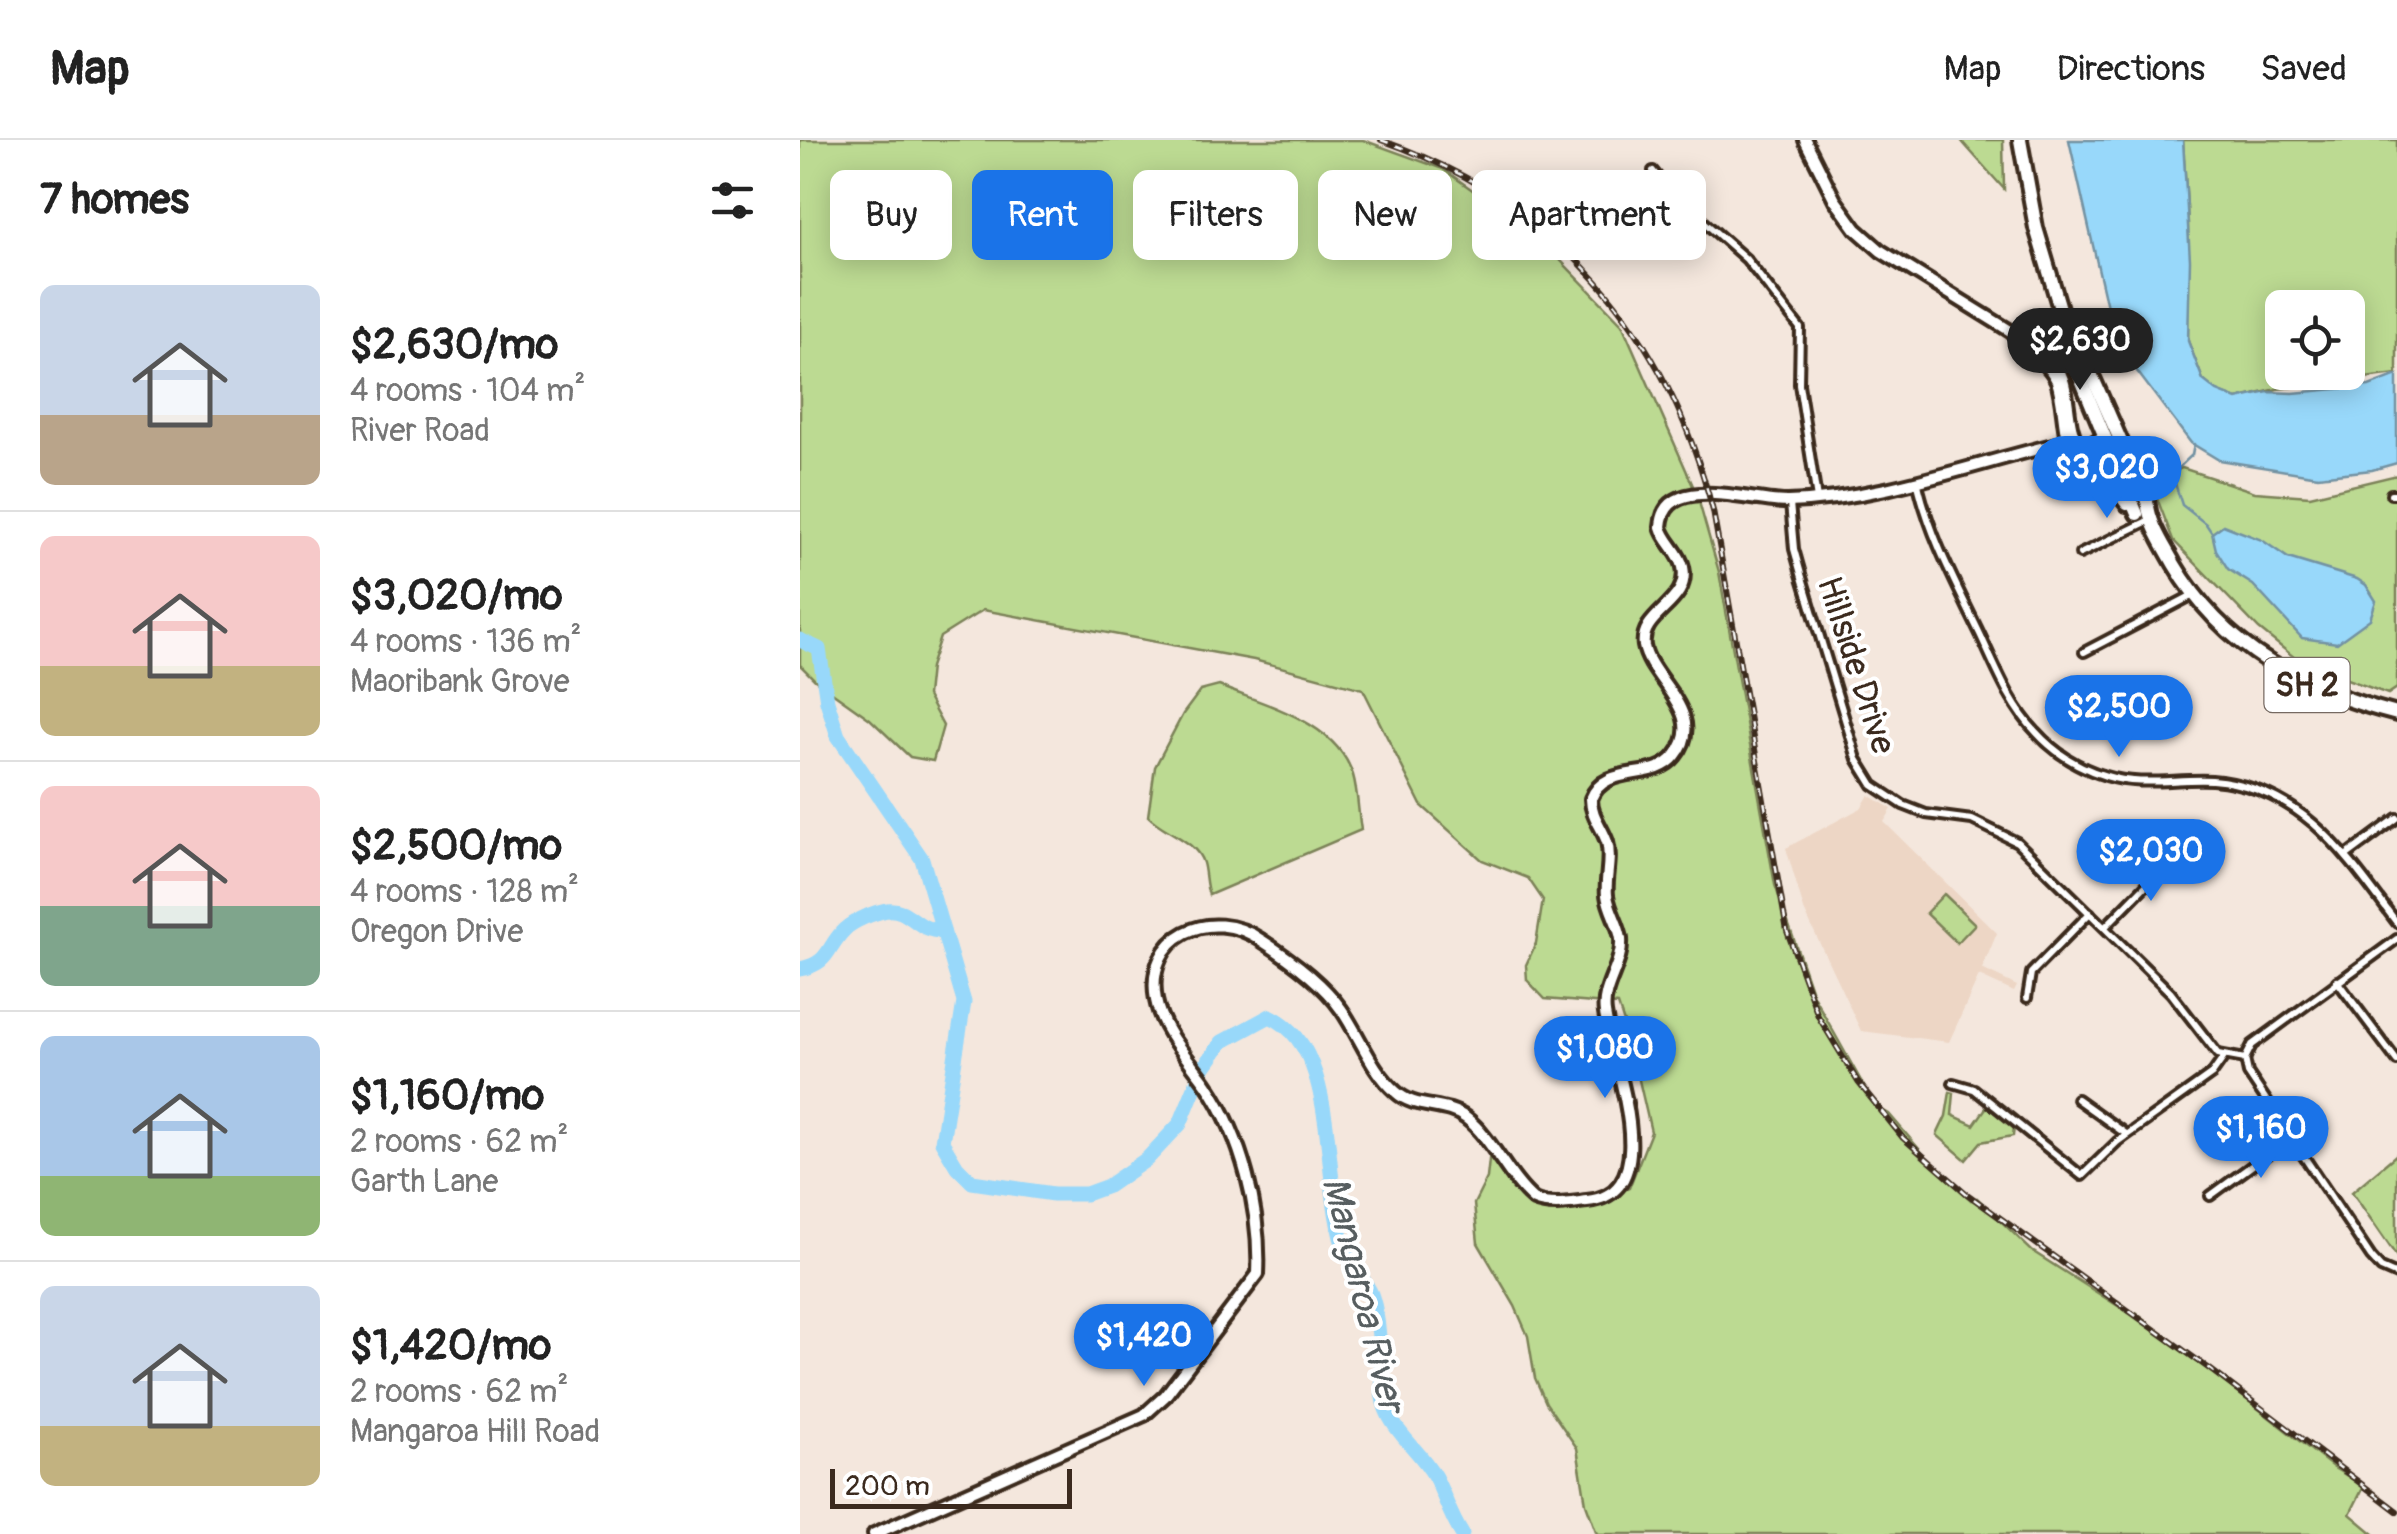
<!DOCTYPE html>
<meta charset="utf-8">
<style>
:root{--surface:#fff;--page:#f2f2f2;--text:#222;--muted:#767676;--line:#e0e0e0;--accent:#1a73e8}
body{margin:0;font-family:Pangolin,sans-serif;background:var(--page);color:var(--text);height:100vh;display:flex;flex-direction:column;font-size:38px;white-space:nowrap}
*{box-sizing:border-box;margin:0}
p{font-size:32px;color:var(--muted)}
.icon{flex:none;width:55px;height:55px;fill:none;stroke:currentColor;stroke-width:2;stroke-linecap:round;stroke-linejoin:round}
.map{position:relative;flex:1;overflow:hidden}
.sheet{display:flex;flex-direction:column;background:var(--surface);width:800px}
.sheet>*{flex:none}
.hud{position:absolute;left:30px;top:30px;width:950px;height:90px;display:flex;gap:20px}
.buttons{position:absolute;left:1465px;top:150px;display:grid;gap:20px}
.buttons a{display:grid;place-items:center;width:100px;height:100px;border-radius:15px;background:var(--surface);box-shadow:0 5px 25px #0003;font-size:50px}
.scale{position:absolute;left:30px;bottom:25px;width:242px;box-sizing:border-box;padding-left:10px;border:5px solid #3b2a1e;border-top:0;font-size:28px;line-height:35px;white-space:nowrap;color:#3b2a1e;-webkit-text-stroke:8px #fff;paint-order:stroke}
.price{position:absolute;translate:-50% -85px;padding:0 22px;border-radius:35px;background:var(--accent);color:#fff;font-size:32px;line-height:65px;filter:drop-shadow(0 2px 5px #0008)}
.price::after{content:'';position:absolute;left:50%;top:60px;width:30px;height:22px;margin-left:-15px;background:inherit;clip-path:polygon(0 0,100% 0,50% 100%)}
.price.selected{background:#222;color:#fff}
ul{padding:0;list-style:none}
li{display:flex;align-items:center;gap:30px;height:250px;padding:0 40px}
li+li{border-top:2px solid var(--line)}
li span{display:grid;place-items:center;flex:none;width:280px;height:200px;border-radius:15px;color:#555}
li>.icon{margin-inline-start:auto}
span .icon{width:120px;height:120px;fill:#fffc;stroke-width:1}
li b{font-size:42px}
h2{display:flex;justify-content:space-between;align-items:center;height:120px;padding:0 40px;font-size:42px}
.tag{padding:0 35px;border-radius:15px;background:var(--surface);box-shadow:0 5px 25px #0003;font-size:35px;line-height:90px}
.tag.selected{background:var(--accent);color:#fff}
header{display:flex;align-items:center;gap:60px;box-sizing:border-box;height:140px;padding:0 50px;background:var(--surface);border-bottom:2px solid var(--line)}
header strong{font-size:48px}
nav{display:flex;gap:55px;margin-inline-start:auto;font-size:35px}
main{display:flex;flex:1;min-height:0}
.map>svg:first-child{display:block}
</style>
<header>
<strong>Map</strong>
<nav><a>Map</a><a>Directions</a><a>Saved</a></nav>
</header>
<main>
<section class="sheet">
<h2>7 homes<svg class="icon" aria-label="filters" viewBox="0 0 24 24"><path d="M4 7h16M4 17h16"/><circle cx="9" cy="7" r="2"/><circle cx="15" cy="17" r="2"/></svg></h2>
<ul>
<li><span style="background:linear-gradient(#c9d6e8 65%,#b9a48a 0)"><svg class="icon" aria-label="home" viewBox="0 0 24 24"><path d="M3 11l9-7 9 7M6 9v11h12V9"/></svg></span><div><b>$2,630/mo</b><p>4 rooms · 104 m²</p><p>River Road</p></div></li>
<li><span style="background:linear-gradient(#f6c9c9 65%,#c2b280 0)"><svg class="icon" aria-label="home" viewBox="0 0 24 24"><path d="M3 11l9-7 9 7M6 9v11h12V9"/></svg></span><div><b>$3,020/mo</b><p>4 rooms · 136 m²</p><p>Maoribank Grove</p></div></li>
<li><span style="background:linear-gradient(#f6c9c9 60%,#7fa58c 0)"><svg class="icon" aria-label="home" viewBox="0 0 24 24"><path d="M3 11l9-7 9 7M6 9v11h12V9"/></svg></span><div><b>$2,500/mo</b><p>4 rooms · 128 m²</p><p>Oregon Drive</p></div></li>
<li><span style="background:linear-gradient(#a9c7e8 70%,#8fb573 0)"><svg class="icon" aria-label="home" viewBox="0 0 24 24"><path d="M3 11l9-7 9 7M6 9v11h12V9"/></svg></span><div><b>$1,160/mo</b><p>2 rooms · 62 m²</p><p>Garth Lane</p></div></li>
<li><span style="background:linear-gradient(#c9d6e8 70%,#c2b280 0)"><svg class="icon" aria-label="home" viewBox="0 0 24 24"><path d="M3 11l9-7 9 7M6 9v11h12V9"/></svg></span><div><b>$1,420/mo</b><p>2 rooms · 62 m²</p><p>Mangaroa Hill Road</p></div></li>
</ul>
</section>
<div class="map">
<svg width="1597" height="1394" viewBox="0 0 1597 1394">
<rect width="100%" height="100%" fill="#f4e7dd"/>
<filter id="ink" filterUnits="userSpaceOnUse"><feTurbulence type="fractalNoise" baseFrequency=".01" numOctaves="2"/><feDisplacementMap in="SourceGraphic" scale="20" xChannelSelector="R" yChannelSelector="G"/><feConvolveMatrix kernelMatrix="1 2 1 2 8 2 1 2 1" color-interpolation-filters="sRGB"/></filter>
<g filter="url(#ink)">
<polygon fill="#edd6c5" points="1069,655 1092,669 1084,682 1197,793 1182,829 1217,846 1214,852 1179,836 1149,902 1061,891 1004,770 986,708 1061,668"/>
<g fill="#bcda92" stroke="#7c8258" stroke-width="2.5" fill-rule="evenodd">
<polygon points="0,0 563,0 643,29 736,95 822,184 897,355 919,432 975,745 1013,855 1075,966 1089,974 1126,1017 1171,1060 1177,1058 1232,1111 1329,1173 1336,1173 1534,1328 1564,1346 1550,1374 1574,1394 797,1394 786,1364 777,1308 746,1263 735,1238 728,1196 715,1166 678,1103 674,1064 687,1038 690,1011 736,1060 782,1067 829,1048 851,992 830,901 818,865 745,859 727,840 726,825 736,803 743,760 728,738 682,720 621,665 563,549 454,520 183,470 140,497 130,527 127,556 143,586 133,621 110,617 70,579 15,540 0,525"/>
<polygon points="1161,0 1203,0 1204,49 1164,4"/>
<path d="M1383 0H1597V234L1477 249 1437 259 1416 251 1403 240 1388 201V83ZM1482 168H1548V232H1482Z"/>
<polygon points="1382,328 1455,352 1510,356 1597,335 1597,548 1588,554 1500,522 1459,489 1373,400 1350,340"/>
<path d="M419 546C465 565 536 581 553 635 558 652 558 673 561 690L409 755C405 744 406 734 403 723 396 700 363 692 348 676L355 627 383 574 400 551Z"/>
<polygon points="1144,754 1175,784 1157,803 1126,773"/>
<polygon points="1150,952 1154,953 1152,975 1174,985 1188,965 1214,987 1213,996 1181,1002 1166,1020 1137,995 1146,976"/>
<polygon points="1597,1014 1597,1117 1552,1052"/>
</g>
<g fill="#98d8fa" stroke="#7392a2" stroke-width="2.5">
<polygon points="1269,0 1383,0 1390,120 1388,201 1403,240 1417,251 1437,259 1468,252 1493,253 1569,246 1597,235 1597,323 1572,330 1518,336 1419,320 1391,303 1315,202"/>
<polygon points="1423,385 1462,400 1488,418 1557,439 1566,445 1576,461 1570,479 1537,503 1502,498 1453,445 1428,429 1416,410 1412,393"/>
</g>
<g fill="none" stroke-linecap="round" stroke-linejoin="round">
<polyline stroke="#7392a2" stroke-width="2.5" points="1394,304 1392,315 1372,334 1382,365 1406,384 1412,393"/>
<g stroke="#98d8fa" stroke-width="15">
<path d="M0 500 19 509 27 561 38 596 122 719 164 862 142 1002 157 1027 172 1042 253 1054H286L308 1046 347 1019 380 984 402 930 422 902 470 876C544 910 519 1050 547 1115 553 1129 565 1140 571 1154 580 1179 579 1211 583 1237 576 1284 616 1302 635 1337 645 1356 650 1376 662 1394"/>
<path d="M0 829C31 823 26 807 45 789 53 781 75 772 87 770 110 767 116 792 143 791"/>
</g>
<defs>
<g id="street">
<polyline points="853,31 868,50 946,119 1000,188 999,244 1017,359"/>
<path d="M1117 340C1129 395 1156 444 1180 494 1196 528 1210 565 1236 592 1255 613 1279 628 1306 636 1341 647 1376 638 1412 640 1503 647 1548 718 1597 783"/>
<polyline points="1591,354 1597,354"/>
<polyline points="990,363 994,409 1001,434 1057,619 1073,645 1103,665 1126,674 1172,680 1217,702 1371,853 1418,914 1445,919"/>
<polyline points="1280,414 1350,380"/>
<polyline points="1284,512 1393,455"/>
<polyline points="1547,715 1597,678"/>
<polyline points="1305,787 1353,738 1393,734"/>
<polyline points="1537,841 1597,921"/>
<polyline points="1227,858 1231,833 1290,773"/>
<polyline points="1445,919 1448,933 1571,1117 1581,1128 1597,1135"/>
<polyline points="1445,919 1452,905 1597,799"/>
<polyline points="1153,943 1174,949 1282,1036 1317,1002 1412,934 1424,917"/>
<polyline points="1277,959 1326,994"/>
<polyline points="1410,1056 1491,997"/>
</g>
<g id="secondary">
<path d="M1005 0 1035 60 1056 89 1081 111 1246 213C1276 241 1261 276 1279 308L1296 316 1315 314"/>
<path d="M1228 204C1237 217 1251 226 1257 241 1270 278 1254 353 1325 326"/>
<path d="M74 1394 344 1275 365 1256 458 1134C461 1071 442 997 407 945 389 919 362 892 356 860 344 796 410 765 461 800 489 818 522 842 541 869 560 896 571 930 596 952 615 970 645 962 666 978 693 999 707 1037 734 1060 750 1067 770 1063 787 1061 868 1053 812 922 805 873 801 847 823 826 821 799 819 784 809 771 807 755 805 738 812 719 807 702 802 687 791 676 791 659 805 622 854 643 875 616 909 574 850 540 844 506 839 473 891 464 883 427 880 412 865 402 861 387 864 331 952 363 988 362 1085 359 1180 321 1274 300"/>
</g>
<g id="highway">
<polyline points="1220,0 1236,88 1264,182 1265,201 1337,374"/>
<path d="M1264 182 1274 195 1347 361C1350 385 1362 402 1374 424 1424 509 1503 550 1597 574"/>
<polyline points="1277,304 1289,306 1303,298"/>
<polyline points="1303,332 1327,364"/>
</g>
</defs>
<use href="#street" stroke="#3b2a1e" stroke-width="14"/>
<use href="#secondary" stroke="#3b2a1e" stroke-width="18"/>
<use href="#highway" stroke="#3b2a1e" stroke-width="20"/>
<use href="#street" stroke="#fff" stroke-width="6"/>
<use href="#secondary" stroke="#fff" stroke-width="10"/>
<use href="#highway" stroke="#fff" stroke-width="12"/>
<defs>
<path id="rail" d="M581 0C758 62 867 190 913 371L987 791 1018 876 1058 942 1103 998 1167 1054 1411 1230 1597 1371"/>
</defs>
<use href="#rail" stroke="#3b2a1e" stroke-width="6"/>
<use href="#rail" stroke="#fff" stroke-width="2.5" stroke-dasharray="8" stroke-linecap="butt"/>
</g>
</g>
<g text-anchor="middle" stroke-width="8" stroke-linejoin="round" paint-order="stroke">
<rect fill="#fff" stroke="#766a62" stroke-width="2.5" x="1464.5" y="518" width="85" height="54" rx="8"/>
<g font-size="32" font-weight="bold" fill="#3b2a1e">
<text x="1507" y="556">SH 2</text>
</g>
<g font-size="35" fill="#3b2a1e" stroke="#fff">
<text transform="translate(1057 525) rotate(72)" y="12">Hillside Drive</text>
</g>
<g font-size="38" font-style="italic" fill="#575e60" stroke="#fff">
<text transform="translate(564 1154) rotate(76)" y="13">Mangaroa River</text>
</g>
</g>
</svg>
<div class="buttons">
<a><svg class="icon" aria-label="locate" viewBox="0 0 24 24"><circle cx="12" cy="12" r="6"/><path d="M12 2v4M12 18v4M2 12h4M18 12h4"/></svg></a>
</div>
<div class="scale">200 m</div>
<b class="price selected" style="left:1280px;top:253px">$2,630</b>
<b class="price" style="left:1307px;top:381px">$3,020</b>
<b class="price" style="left:1319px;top:620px">$2,500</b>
<b class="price" style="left:1351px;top:764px">$2,030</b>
<b class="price" style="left:805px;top:961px">$1,080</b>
<b class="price" style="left:1461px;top:1041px">$1,160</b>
<b class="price" style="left:344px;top:1249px">$1,420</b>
<div class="hud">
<a class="tag">Buy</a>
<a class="tag selected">Rent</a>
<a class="tag">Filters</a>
<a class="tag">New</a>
<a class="tag">Apartment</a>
</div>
</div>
</main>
